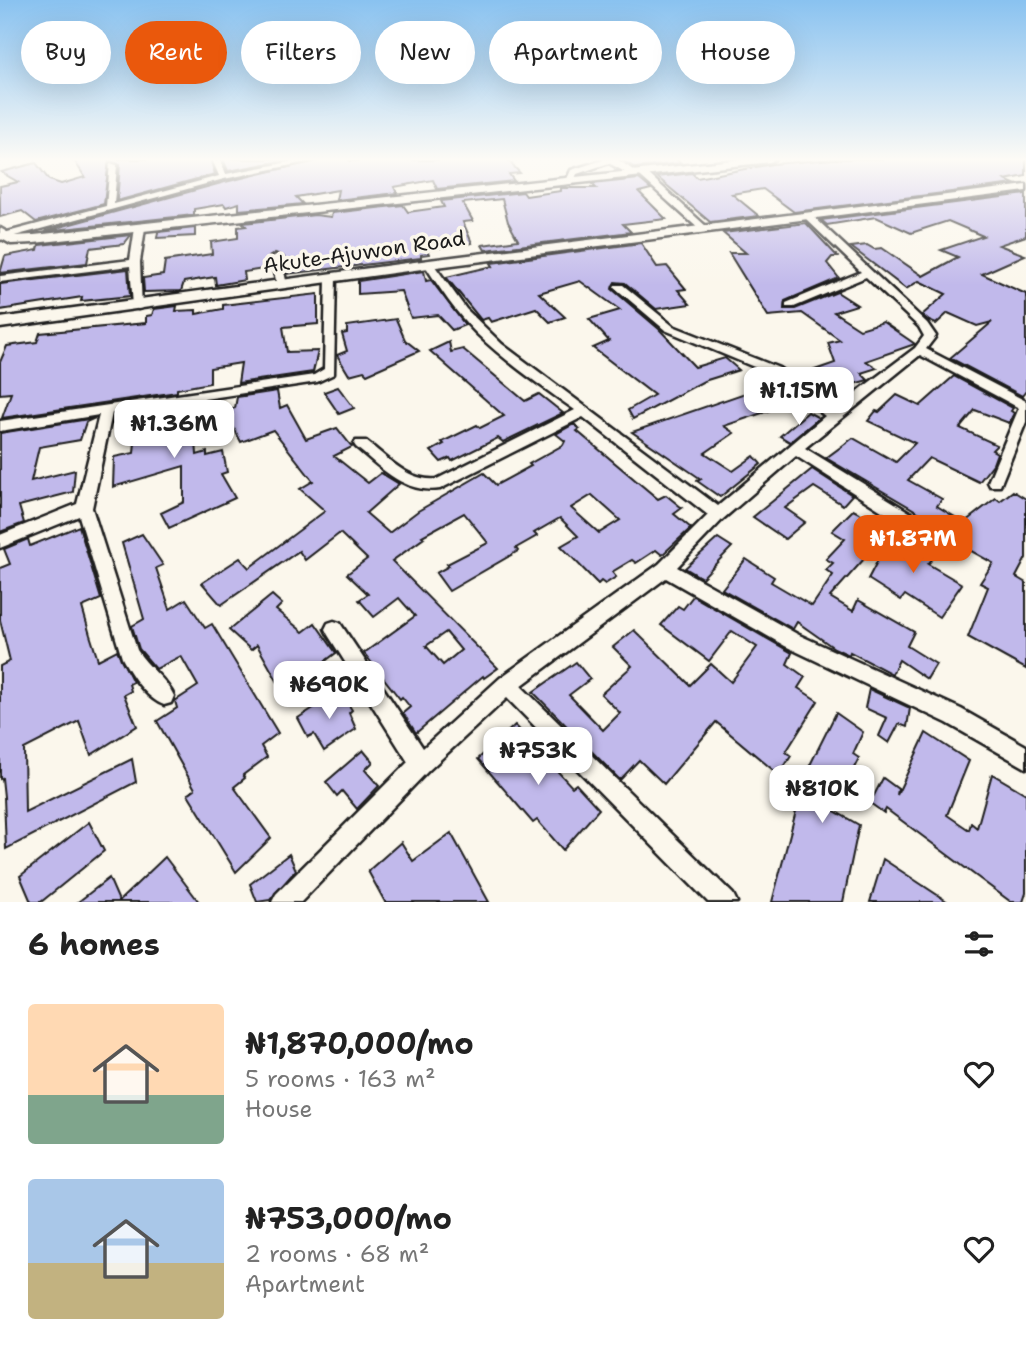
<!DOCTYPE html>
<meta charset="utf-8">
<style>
:root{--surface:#fff;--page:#f2f2f2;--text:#222;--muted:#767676;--accent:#ea580c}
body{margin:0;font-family:"Shantell Sans",sans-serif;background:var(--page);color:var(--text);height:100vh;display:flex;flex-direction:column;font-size:26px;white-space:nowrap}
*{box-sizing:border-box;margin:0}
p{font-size:23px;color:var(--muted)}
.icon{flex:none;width:38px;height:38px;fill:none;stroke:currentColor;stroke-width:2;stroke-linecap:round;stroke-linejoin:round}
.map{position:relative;height:902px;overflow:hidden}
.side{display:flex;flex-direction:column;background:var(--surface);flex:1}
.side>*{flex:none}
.guide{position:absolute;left:21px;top:21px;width:985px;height:63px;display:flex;gap:14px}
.price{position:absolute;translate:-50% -60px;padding:0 16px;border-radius:14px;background:#fff;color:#222;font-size:23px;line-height:46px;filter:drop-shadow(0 2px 4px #0008)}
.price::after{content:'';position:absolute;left:50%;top:42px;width:21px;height:16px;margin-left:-10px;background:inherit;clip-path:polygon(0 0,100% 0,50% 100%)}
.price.on{background:var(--accent);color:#fff}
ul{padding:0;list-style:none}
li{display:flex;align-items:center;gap:21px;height:175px;padding:0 28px}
li span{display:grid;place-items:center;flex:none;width:196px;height:140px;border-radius:7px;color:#555}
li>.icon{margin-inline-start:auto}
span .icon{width:84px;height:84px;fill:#fffc;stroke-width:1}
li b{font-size:30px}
h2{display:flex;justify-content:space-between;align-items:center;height:84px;padding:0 28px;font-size:30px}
.tag{padding:0 24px;border-radius:32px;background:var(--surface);box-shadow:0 7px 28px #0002;font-size:24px;line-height:63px}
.tag.on{background:var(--accent);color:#fff}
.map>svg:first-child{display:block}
</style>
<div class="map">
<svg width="1026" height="902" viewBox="0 0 1026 902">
<rect width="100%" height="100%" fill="#fbf7ec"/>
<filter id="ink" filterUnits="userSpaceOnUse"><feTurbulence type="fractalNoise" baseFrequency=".0143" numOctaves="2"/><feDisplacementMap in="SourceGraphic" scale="14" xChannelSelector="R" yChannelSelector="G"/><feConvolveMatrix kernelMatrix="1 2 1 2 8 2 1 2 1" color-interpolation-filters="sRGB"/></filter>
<g filter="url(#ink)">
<g fill="#c1b9eb" stroke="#1c1c1c" stroke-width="2" fill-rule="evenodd">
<polygon points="73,159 210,159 215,174 117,201 120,165 109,161 104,204 36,222 22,211 0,217 0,186 18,182 1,172 36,163 49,180 61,184 85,177"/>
<polygon points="223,159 292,159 228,171"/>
<polygon points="323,159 349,159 350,161 507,159 520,173 509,174 514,181 437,189 433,180 394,187 397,193 336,200 338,190 296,197 303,204 239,210 239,203 226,207 224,204 194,209 194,215 45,231 225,182"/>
<polygon points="621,159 676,159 681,163 635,168"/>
<polygon points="833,159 1026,159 1026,176 1005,180 1014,184 794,212 763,189 732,194 759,216 710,222 657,177 692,173 697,178 772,164"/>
<polygon points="639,179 651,189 639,192 666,219 623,224 631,232 485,250 482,245 518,240 508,222 502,199 463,203 473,221 463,222 472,243 427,250 429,254 421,255 421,258 287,274 284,257 275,253 269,257 270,268 244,272 245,280 216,285 215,277 184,282 181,291 144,292 143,278 163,275 165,261 212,254 211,242 238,238 238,227 246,226 243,223 315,215 331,217 332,213 403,205 408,212 444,207 441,201 523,192 526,196 561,191 561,188 596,188 592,184"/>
<polygon points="1026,194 1026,236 999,245 1025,255 982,274 1026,294 1026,391 1022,396 950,358 992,322 977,326 948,313 936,324 929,321 922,315 946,294 919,281 906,289 851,247 867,245 874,249 882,248 923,276 958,257 941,250 983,236 948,221 911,233 876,217 827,225 821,220"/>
<polygon points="806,223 838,257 832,257 827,263 839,278 785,301 784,309 795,309 837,292 857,305 834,312 860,329 883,322 915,344 866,361 877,368 861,373 868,380 843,387 852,392 831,403 823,398 836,387 817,393 805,384 821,379 812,371 835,363 828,343 840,340 802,313 768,316 729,253 746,253 723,233"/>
<polygon points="195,228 195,236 157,238 158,232"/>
<polygon points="131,235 124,244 90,248 87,263 0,273 5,256 38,250 39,245"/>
<polygon points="641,243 657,267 667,266 686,289 678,290 690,304 656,309 625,283 615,282 612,289 659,329 695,367 725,358 739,370 704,381 633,419 628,410 654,395 593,348 609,341 589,319 620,310 580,281 539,293 565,317 550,322 536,308 491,322 488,318 481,320 446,277 493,266 491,263"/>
<polygon points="128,269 130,296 81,301 82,297 0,310 0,284"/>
<polygon points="424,271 426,281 431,280 465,325 452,330 438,315 411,318 401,291 358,294 358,281"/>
<polygon points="318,294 318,324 283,327 287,352 318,351 313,372 238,383 241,363 210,368 210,383 177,389 177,392 2,418 11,393 0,394 0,362 7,346 37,342 40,333 146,323 146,316 152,315 154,309 177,306 176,311 196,310 196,314 223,309 223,305"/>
<polygon points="396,319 405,340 419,351 367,374 364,371 349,375 337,355 347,351 342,334 347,333 347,326"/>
<polygon points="449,342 451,352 463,349 525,401 539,394 563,413 503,442 498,438 452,461 450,458 441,462 431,451 444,444 442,442 477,425 480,428 504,416 430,351"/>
<polygon points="954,376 1013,408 1011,411 1014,413 1009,423 975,410 960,428 997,445 992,450 997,453 993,464 979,482 929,458 908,480 942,499 937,506 955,517 947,529 826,458 853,438 896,462 915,443 868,421 876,411 879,412 897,395 920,406"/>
<polygon points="777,382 800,400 724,426 734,433 705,453 733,471 754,456 761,464 720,497 697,481 701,479 632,432"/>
<polygon points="338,387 354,408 339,414 324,392"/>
<path d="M277 391 280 408 287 405 306 439 337 428 352 447 334 456 368 483 381 473 399 484 366 513 389 533 418 511 484 473 496 485 531 466 529 464 563 445 565 441 556 434 574 424 580 429 577 431 658 499 666 495 682 508 674 514 691 528 662 555 656 550 636 563 632 560 612 572 616 577 605 584 601 581 598 584 561 546 578 536 560 518 534 533 537 536 516 548 518 551 449 591 436 573 449 566 447 564 488 543 464 513 422 536 424 538 392 561 498 668 484 678 483 676 416 733 403 713 410 707 402 697 400 699 364 653 415 616 399 598 374 617 359 600 368 594 347 574 367 559 340 533 305 560 299 551 221 605 202 583 240 558 249 568 325 511 300 489 313 481 273 430 241 442 225 411 235 408 237 397ZM592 495 620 520 599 533 571 508ZM446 632 461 650 443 665 426 646Z"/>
<polygon points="180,405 182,416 202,409 207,422 195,426 197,455 207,452 207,456 223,452 227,472 221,474 235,498 169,528 161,513 184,502 184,466 113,487 114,457 134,453 137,420 112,424 114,415"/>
<polygon points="808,412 819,418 790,442 780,436"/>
<polygon points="95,418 86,422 80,440 39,447 31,481 75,470 73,492 19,506 24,523 0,532 0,433"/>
<polygon points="812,469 852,495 843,505 814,487 785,508 805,522 785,539 753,517"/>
<polygon points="1013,491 1026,499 1026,558 1016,577 1026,583 1026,669 968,637 988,587 980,583 993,563 953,541 957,535 953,532 966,521 996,498 1000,501"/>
<polygon points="853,510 891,529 830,597 853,611 858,600 914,632 907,646 936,664 927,679 899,660 892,674 850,652 849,655 834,648 797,622 793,629 722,589 746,559 774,577 771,582 812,606 833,575 826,570 833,563 826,559 845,539 832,531"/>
<polygon points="79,526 101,599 82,607 90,635 98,660 117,650 133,682 129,684 131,691 124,695 137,726 91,755 79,721 24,749 25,812 132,759 136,782 6,849 4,797 2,778 0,779 0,666 10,661 0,620 0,568 10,564 4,549 28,539 30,546"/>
<polygon points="893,531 935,556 928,564 962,584 939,617 905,595 901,600 868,579"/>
<polygon points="142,534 163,565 156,568 170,609 186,599 205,628 212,624 278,733 261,746 267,757 243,775 245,778 234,787 271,838 236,872 188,794 195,789 157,721 177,708 175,701 198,686 181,656 156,669 139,649 132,626 144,619 122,543"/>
<polygon points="718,538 732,547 702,578 685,568"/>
<polygon points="272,595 282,604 276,610 303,632 315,623 336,653 316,668 312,663 279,684 257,645 251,650 229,630"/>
<polygon points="693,596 792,653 787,664 805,677 798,688 818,701 786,752 791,756 779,775 716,722 664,784 639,760 620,780 533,692 576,662 590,679 569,695 603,730 620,713 601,694 632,666 613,647 634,630 690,685 711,664 731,682 757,647 732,631 709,661 661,625 678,606 683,609"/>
<polygon points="869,689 910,708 907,727 899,724 889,743 879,736 887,718 865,708"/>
<polygon points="340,691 352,710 349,713 356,729 324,751 314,734 308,737 298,718"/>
<polygon points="836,713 863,732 853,754 859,758 833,810 859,825 843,902 772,902 806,773"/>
<polygon points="515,725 572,787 576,784 599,809 563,850 537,820 533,823 478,759"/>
<polygon points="926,733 969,761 947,815 969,830 971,823 977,828 992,774 1026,794 1026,893 1023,902 1011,902 886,809 884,813 870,803 883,778 898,789 897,795"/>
<polygon points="363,750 373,762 365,770 379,786 357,809 342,791 337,796 326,782"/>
<polygon points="89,822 104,851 41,902 31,902 20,876"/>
<polygon points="451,833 489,902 385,902 368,871 401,842 413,861"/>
<polygon points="289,854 296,870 270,900 257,902 250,884"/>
<polygon points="165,857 199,902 78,902 109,878 119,901"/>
<polygon points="883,859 948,902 870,902"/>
</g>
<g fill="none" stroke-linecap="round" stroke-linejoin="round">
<defs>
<g id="street">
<polygon points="212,159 220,159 226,174 305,159 320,159 224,179 0,240 0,234 106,206 110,163 117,165 114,204 219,176"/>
<polygon points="606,159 617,159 639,174 632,176 609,163 577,174 573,183 566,181 571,170"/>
<polygon points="640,172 646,172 707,227 707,231 701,231 640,176"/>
<path d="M805 214H811L927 323 936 336 926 349 1026 401V422L1000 486H990L988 482 1019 408 920 355 805 448 947 535 949 540 947 545 941 546 935 545 796 456 723 519 677 567 797 634 961 709 1026 746V768L947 723 785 646 666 578 521 686 733 894 737 902H708L507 698 428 771 301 902H272L276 894 408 762 328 635 325 629 328 623 334 621 340 623 423 748 500 678 659 564 708 515 583 417 440 489C405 494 381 468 356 447L354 444 356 441H366C387 457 408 482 437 479L575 410C541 386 506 362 476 333 456 313 440 289 424 264L426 262H432L466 309 502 344 718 506 825 416 771 374 665 330 614 287 615 285H623L673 326 779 368 834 409 915 348 924 336 919 327 866 277 794 307H786V303L861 272 805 218Z"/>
<polygon points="140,225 145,228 140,262 142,308 138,309 133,306 130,266 0,282 0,276 130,260 135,228"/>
<polygon points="276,255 281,258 287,285 282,288 277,285 271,258"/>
<path d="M331 274 336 277 334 374 317 382 112 413 92 508 137 650C147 667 166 678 174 696L171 703 164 705C146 698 131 675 122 658L79 516 0 548V535L77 504 99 415 0 431V421L314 375 324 369 326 277Z"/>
</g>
<g id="secondary">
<polygon points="743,159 775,159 770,162 34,243 11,244 0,238 0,228 14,236 34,235"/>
<polygon points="1026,185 1026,191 429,268 0,328 0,318 429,260"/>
</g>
</defs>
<use href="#street" stroke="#1c1c1c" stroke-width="5"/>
<use href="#secondary" stroke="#1c1c1c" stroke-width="5"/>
<use href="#street" fill="#fbf7ec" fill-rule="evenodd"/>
<use href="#secondary" fill="#fbf7ec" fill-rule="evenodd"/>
</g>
</g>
<linearGradient id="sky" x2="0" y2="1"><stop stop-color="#89c2f0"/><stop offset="0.56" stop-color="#fdfbf6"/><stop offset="1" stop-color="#fdfbf6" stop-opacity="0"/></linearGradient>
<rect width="1026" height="285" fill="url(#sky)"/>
<g text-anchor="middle" stroke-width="7" stroke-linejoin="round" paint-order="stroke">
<g font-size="21" fill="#1c1c1c" stroke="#fbf7ec">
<text transform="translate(364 252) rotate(-8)" y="7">Akute-Ajuwon Road</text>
</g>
</g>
</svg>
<b class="price" style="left:799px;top:427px">₦1.15M</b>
<b class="price" style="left:174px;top:460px">₦1.36M</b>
<b class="price on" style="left:913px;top:575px">₦1.87M</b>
<b class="price" style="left:329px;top:721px">₦690K</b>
<b class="price" style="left:538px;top:787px">₦753K</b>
<b class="price" style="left:822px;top:825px">₦810K</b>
<div class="guide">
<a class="tag">Buy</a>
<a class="tag on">Rent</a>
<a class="tag">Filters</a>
<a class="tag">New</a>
<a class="tag">Apartment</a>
<a class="tag">House</a>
</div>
</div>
<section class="side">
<h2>6 homes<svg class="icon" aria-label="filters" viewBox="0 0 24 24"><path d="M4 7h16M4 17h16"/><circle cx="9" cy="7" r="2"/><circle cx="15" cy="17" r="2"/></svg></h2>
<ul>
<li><span style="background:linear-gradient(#ffd9b3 65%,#7fa58c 0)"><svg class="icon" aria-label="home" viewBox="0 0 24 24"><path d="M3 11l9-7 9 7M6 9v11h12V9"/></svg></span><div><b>₦1,870,000/mo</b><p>5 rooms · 163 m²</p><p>House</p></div><svg class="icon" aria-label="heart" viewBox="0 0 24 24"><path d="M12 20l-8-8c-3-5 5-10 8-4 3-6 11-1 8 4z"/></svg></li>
<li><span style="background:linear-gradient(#a9c7e8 60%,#c2b280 0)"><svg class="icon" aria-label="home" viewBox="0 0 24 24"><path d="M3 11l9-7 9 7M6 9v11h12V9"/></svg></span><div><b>₦753,000/mo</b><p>2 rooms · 68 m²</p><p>Apartment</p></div><svg class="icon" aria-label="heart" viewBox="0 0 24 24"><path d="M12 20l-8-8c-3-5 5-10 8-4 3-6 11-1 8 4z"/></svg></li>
</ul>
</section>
